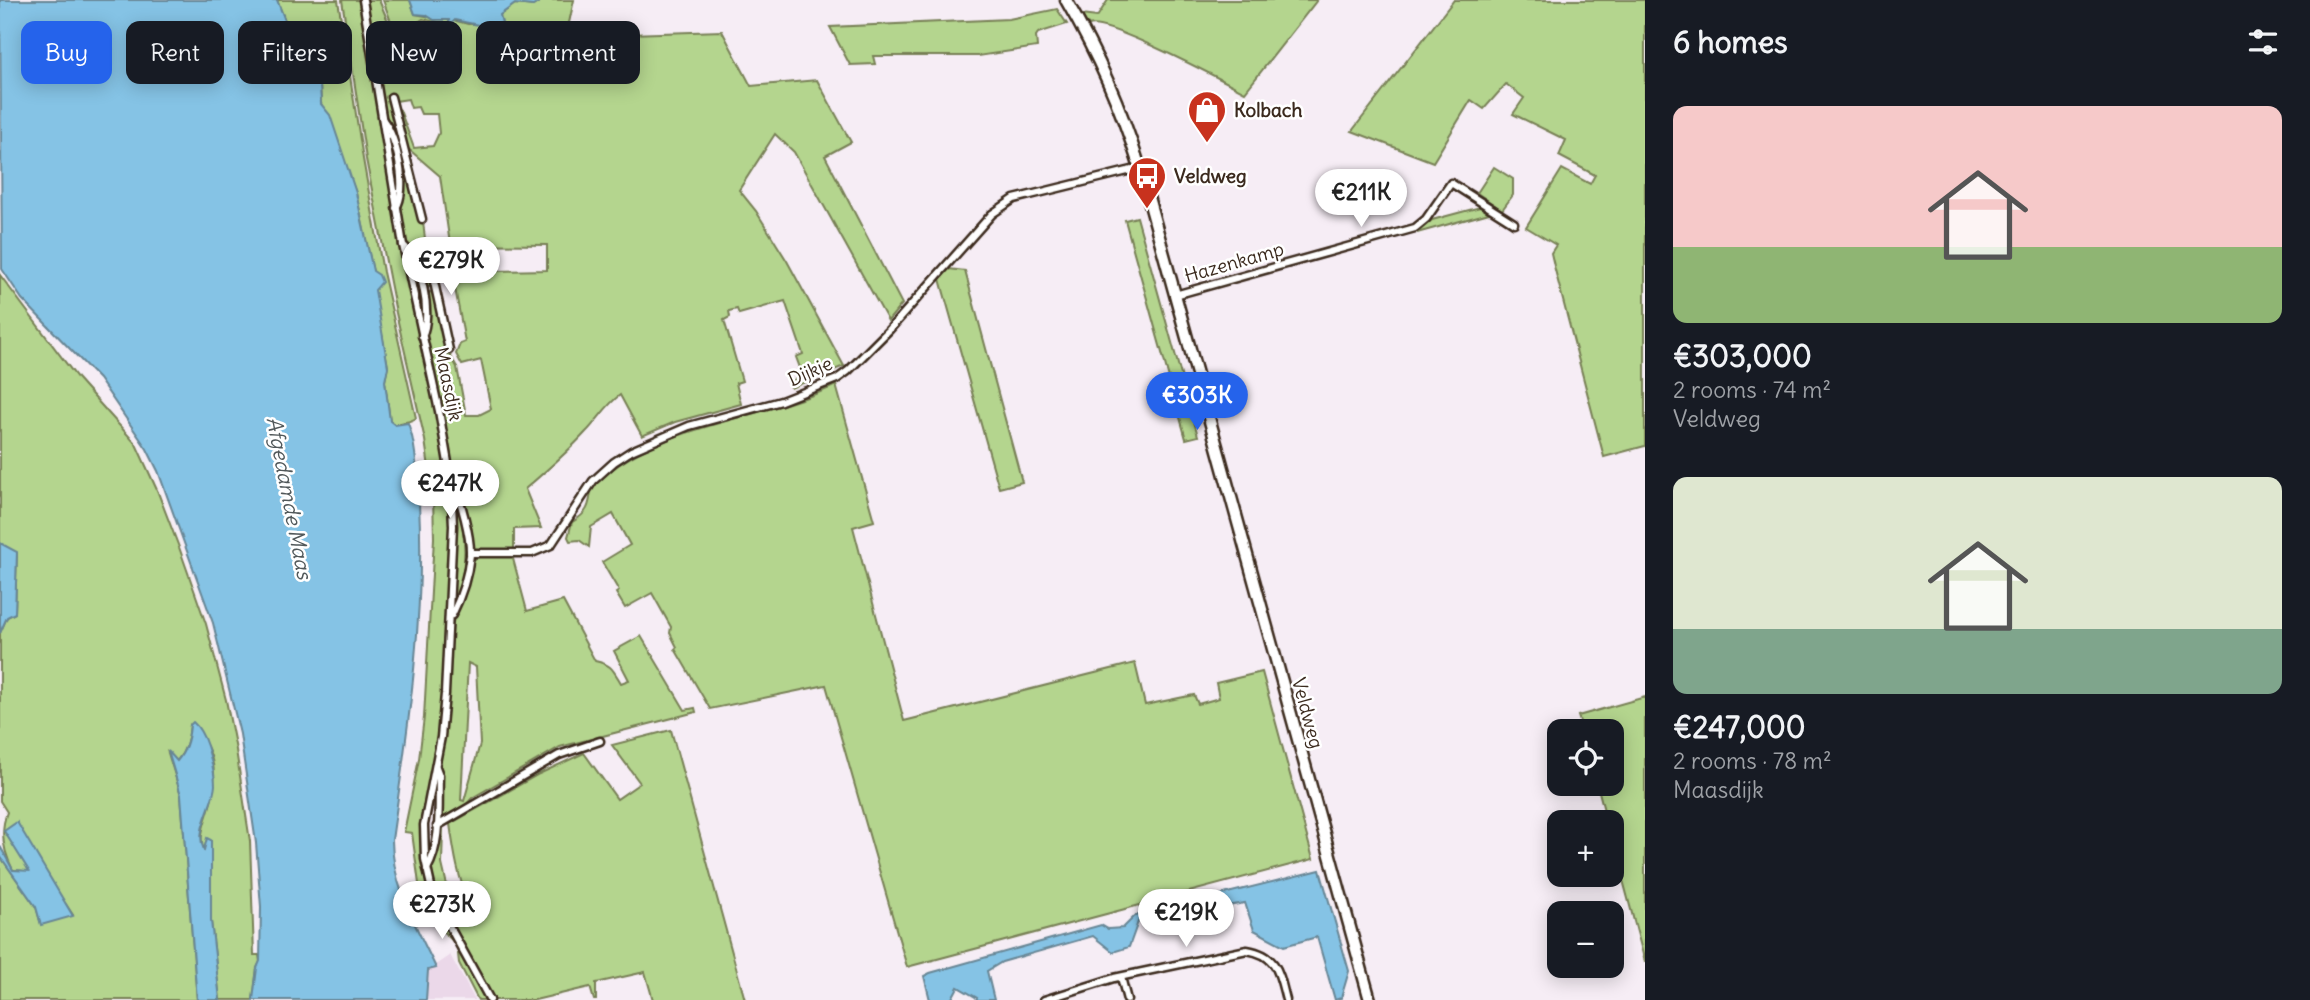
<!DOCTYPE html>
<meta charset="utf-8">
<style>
:root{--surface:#171b24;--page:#242831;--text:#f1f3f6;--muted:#9ea1a6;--accent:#2563eb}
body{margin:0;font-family:Delius,sans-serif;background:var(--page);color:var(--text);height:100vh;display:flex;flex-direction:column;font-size:26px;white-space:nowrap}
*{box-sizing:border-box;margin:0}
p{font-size:23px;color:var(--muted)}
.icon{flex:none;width:38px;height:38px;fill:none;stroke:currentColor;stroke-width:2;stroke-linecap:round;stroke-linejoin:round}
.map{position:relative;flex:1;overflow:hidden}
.drawer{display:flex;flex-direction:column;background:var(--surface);width:665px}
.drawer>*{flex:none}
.banner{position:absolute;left:21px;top:21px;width:665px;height:63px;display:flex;gap:14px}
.buttons{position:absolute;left:1547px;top:719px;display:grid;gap:14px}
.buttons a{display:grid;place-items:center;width:77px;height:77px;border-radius:14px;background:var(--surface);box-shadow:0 4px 18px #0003;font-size:35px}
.price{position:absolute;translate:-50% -60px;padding:0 16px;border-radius:24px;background:#fff;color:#222;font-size:23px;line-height:46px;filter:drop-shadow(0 2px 4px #0008)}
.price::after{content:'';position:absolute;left:50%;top:42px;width:21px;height:16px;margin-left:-10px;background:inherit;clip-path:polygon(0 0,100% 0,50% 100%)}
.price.on{background:var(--accent);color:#fff}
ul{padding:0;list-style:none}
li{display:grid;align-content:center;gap:14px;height:371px;padding:0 28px}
li span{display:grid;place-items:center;height:217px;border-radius:14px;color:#555}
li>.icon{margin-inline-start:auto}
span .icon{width:126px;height:126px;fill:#fffc;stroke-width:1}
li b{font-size:30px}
h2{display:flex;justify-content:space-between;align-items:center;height:84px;padding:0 28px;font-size:30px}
.tag{padding:0 24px;border-radius:14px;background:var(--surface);box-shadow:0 4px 18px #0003;font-size:24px;line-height:63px}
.tag.on{background:var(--accent);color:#fff}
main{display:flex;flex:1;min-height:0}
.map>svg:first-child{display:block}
</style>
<main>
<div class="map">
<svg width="1645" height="1000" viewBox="0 0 1645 1000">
<rect width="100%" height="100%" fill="#f6edf5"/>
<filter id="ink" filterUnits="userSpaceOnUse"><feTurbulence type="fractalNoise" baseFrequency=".0143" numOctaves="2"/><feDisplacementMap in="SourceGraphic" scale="14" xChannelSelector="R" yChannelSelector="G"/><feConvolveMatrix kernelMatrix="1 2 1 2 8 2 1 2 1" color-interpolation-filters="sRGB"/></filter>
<g filter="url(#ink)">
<polygon fill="#ebd8e9" points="450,955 475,1000 425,1000 428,970"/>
<g fill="#b4d58e" stroke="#788056" stroke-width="2" fill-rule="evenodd">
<path d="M277 0H338L363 159 383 272 416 418C409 423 403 421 395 425L390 421 385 381 388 367 374 290 376 286 356 193 321 103 320 85 311 65 293 41Z"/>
<polygon points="342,0 360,0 394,212 409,291 437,411 448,486 450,526 443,693 439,737 422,825 423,860 434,900 486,1000 478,1000 459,963 457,945 435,924 419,884 412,833 404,832 419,759 424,717 434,538 433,495 425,440 396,313 366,159"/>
<path d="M365 0H379L393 33 390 39 392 62 421 56 451 58 452 56 443 24 423 19 408 28 397 30 391 22 383 0H410L415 14 449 20V25L453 20 468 24 501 23 500 15 515 4 533 6 542 0H574L567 32 545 54 546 65 549 52 568 36 722 31 751 86 817 80 851 142 825 156 902 304 888 321 794 152 775 134 739 190 756 211 787 261 844 366 791 388 789 382 803 376 796 357 803 354 785 301 739 314 737 309 729 311 730 317 724 320 742 381 736 383 741 404 675 422 642 436 620 395C606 405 598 420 586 432 567 453 546 471 525 489L541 528 514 529V551H478L474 549 454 480 442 410 425 338 428 329 426 295 430 292 434 294 447 353H449L457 367 466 415H479L491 409 481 360 462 365 456 354 460 344 465 342 452 272 547 270V245L450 244 440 176 405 146 397 108 400 110 414 148 433 146 439 133 437 114H421L418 107 411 108 408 99 395 101 393 93 389 94 403 153 401 154 391 129 383 115Z"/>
<path d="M1108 0H1317L1245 92C1222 80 1105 18 1089 26L1081 15 1097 17Z"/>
<polygon points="1454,0 1645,0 1645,446 1604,457 1554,266 1551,253 1556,245 1526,227 1562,169 1590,184 1595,175 1559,156 1566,140 1513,114 1524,98 1506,84 1484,109 1471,100 1433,162 1352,131"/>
<polygon points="1057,9 1067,24 1038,33 1036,36 1037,47 978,56 873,56 875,64 850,65 830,27 1009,19"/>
<polygon points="402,160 423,221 426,248 423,249 431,284 430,287 425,285 412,249 405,240 400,210 403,198"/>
<polygon points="1494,167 1513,179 1513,195 1502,210 1477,193"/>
<polygon points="1480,207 1489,213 1417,233 1432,220"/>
<polygon points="1137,217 1198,436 1186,439 1125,220"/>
<polygon points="949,269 965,271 1022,482 999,488 940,279"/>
<path d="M0 275 78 379 136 444 157 490 180 550 206 624 226 700 236 750 250 841 254 955H259L260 962 257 968 253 1000H220L211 921 207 839 204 851C198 837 205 823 209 809 219 777 215 747 190 725 189 739 186 750 177 761L168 753 181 795 197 1000H0V856L36 907 41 924 73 915C60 894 40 869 13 870 3 851 0 831 7 812L0 801V633L7 617 15 613 17 553 0 543Z"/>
<path d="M836 385 874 521 853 527 904 721 1135 663 1145 705 1194 695 1198 704 1219 698 1216 683 1262 672 1313 859 907 967 826 685 710 709 675 649 677 647 670 633 671 627 652 593 625 608 616 593 619 591 602 562 630 545 613 514 591 527 589 547 579 540 570 541 568 537 572 522C587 514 590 506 591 489 648 424 760 422 836 385Z"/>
<path d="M455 493C467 536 469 567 453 609Z"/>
<path d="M512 555 527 611 563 601 595 661C612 665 612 668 621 683L629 680 614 651 641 636 685 710 695 708 696 712 560 747 472 798 462 809 440 822 441 773 439 764 443 738 453 622 463 594 470 563C480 552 498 555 512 555ZM468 663 476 667 480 744 464 801 461 800Z"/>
<polygon points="1645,697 1645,962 1612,839 1612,822 1607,822 1597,784 1612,784 1612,732 1583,731 1578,716"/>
<path d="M671 730 745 1000H653L645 972 596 983V1000H594L590 987 535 1000H493C477 971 434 905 431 874 430 864 437 836 443 828L442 864 449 894 459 912 470 905C458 879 454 852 450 824L539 774 584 753 617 799 640 783 612 745Z"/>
</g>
<g fill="#85c3e5" stroke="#678695" stroke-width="2">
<path d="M0 0H277L293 41 311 65 320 85 321 104 330 115 356 193 373 271 379 275 382 282 375 290 388 367 385 381 390 421 395 425 408 423C417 447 417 478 419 503 425 616 408 729 392 840 392 886 417 928 436 968L428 970 426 1000H253L257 968 260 961 261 907 256 843 240 734 213 623 158 471 147 449 99 379 22 299 2 269Z"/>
<polygon points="410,0 542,0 533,6 515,4 500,15 502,23 488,27 455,20 450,25 449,20 434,20 426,15 415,14"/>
<polygon points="0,543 17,552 15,613 7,617 0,633"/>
<path d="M193 722C200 728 204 737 207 746 211 759 215 771 215 785 214 805 194 831 204 850L207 838 211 840V921L220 1000H197L181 795 168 751 177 761C186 751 189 739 190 725Z"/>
<polygon points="17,822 73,916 41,925 36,907 0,856 0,846 13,870 29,871 4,831"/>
<polygon points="1320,870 1349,971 1341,998 1335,1000 1317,937 1284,946 1254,930 1245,903 1138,922 1129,947 1113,952 1093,936 1002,962 987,971 994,1000 976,1000 977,998 958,987 951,1000 930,1000 924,976 930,973 1101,925 1108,929 1123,928 1135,916"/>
</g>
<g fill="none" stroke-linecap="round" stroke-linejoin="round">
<defs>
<g id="street">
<polyline points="363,0 403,245 439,411 451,480 453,526 445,694 441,737 424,825 425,859 431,886 447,922 490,1000"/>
<polyline points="391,97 422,219"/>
<path d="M383 120C397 138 408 188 396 208"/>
<path d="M403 245C421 260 433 315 422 336"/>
<polyline points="427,250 449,350"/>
<polyline points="1175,295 1415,228 1426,219 1451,183 1514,223"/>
<polyline points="470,553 532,553 551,545 593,481 614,462 631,451 689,426 781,401 837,379 848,371 889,330 992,214 1014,199 1140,168"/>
<path d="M452 615C461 597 468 575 470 555 471 538 461 499 453 484"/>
<polyline points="437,826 559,755 600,741"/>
<path d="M427 869C442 843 438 804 439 775L436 767"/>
<polyline points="1121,977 1127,1000"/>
<path d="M1044 1000 1114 978 1247 950C1278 955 1279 973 1286 1000"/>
</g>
<path id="secondary" d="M1066 0C1099 57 1120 105 1140 168L1370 1000"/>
</defs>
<use href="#street" stroke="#3b2a1e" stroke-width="11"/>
<use href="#secondary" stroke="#3b2a1e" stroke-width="15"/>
<use href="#street" stroke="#fff" stroke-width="6"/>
<use href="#secondary" stroke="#fff" stroke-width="10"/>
</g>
</g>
<defs>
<symbol id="shop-pin" viewBox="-11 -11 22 30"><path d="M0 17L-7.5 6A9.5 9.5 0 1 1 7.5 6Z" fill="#c8321e" stroke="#fff"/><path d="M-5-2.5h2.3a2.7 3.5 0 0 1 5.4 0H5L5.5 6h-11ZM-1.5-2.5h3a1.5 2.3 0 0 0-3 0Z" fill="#fff"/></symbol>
<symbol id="bus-pin" viewBox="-11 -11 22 30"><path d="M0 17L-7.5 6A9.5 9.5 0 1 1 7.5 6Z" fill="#c8321e" stroke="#fff"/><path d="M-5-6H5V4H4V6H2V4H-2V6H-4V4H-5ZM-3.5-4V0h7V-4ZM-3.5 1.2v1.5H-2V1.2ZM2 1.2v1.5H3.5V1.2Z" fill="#fff"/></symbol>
</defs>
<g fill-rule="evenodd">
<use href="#shop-pin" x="1185" y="88" width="44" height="60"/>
<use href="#bus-pin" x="1125" y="154" width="44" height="60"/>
</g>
<g text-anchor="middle" stroke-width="5" stroke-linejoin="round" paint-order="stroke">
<g font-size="19" font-weight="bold" fill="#3b2a1e" stroke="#fff" text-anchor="start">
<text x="1234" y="117">Kolbach</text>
<text x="1174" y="183">Veldweg</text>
</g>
<g font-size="19" fill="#3b2a1e" stroke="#fff">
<text transform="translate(1234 262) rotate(-16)" y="7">Hazenkamp</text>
<text transform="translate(810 371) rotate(-24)" y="7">Dijkje</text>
<text transform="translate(449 384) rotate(78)" y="7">Maasdijk</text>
<text transform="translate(1308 713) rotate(75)" y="7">Veldweg</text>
</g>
<g font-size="21" font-style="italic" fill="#51585a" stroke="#fff">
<text transform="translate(289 498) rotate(79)" y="7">Afgedamde Maas</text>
</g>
</g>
</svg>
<div class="buttons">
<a><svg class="icon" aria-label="locate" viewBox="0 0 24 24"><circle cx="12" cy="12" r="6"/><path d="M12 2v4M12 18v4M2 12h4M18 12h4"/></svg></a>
<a>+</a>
<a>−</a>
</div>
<b class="price" style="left:1361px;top:229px">€211K</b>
<b class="price" style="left:451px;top:297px">€279K</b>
<b class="price on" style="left:1197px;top:432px">€303K</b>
<b class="price" style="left:450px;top:520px">€247K</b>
<b class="price" style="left:442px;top:941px">€273K</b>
<b class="price" style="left:1186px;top:949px">€219K</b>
<div class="banner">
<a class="tag on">Buy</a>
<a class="tag">Rent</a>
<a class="tag">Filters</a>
<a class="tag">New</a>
<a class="tag">Apartment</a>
</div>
</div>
<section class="drawer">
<h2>6 homes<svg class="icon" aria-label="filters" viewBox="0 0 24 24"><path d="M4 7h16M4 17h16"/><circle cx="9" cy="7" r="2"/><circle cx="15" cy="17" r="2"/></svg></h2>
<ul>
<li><span style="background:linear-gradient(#f6c9c9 65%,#8fb573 0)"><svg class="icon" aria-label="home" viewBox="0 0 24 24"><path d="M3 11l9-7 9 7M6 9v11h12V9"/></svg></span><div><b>€303,000</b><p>2 rooms · 74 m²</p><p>Veldweg</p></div></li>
<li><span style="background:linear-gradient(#dfe7d0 70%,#7fa58c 0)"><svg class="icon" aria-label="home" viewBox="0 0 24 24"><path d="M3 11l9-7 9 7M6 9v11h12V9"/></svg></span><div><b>€247,000</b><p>2 rooms · 78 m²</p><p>Maasdijk</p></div></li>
</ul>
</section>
</main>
